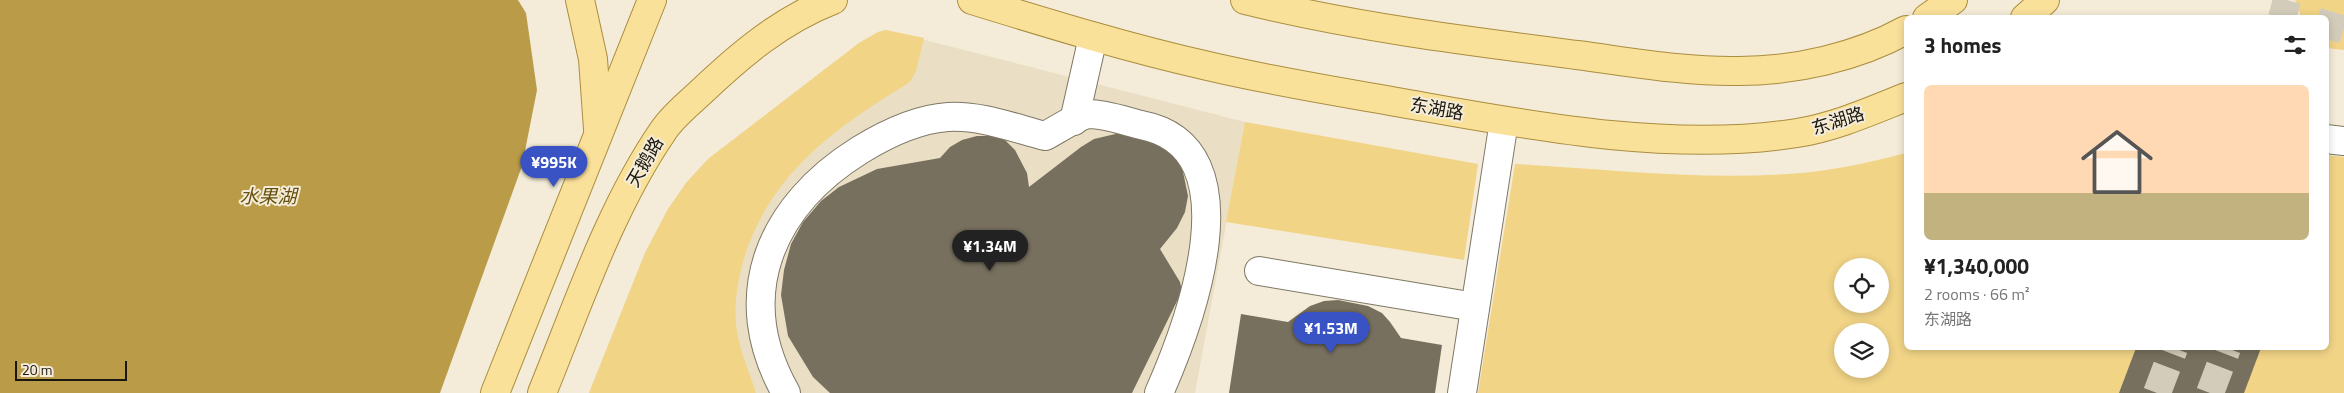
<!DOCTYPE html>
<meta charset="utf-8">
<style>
:root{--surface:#fff;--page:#f6f6f6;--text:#222;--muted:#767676;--line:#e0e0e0;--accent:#3952c4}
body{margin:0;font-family:"Titillium Web","Noto Sans SC",sans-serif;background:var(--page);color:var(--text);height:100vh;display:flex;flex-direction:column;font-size:19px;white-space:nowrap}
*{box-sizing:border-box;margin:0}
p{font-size:16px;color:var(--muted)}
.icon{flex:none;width:28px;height:28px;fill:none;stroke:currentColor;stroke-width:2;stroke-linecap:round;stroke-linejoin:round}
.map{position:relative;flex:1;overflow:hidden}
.details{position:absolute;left:1904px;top:15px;width:425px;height:335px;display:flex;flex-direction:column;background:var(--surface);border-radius:8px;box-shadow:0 2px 8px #0003}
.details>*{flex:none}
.buttons{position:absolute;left:1834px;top:258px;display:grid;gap:10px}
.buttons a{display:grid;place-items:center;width:55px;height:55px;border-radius:50%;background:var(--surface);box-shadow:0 2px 8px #0003;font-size:25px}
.scale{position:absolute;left:15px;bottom:12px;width:112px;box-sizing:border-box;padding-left:5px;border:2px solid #1a1710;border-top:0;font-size:14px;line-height:18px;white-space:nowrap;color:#1a1710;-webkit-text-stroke:4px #f4ecd8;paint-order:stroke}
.price{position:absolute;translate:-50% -42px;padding:0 11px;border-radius:18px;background:var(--accent);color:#fff;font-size:16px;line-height:32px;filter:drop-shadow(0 1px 2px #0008)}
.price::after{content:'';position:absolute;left:50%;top:30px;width:15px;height:11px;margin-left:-8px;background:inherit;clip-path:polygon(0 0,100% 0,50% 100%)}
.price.on{background:#222;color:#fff}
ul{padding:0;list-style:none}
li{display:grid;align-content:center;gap:10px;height:265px;padding:0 20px}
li+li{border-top:1px solid var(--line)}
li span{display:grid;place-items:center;height:155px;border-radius:8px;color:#555}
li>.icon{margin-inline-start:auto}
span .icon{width:90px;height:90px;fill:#fffc;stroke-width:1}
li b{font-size:21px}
h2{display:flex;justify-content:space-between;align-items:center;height:60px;padding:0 20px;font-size:21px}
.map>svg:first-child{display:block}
</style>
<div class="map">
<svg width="2344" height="393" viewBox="0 0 2344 393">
<rect width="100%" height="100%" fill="#f4ecd8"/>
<polygon fill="#eadfc4" points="886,30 1245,122 1195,393 589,393 645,253 668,209 686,183 708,159 859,43 878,32"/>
<g fill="#f1d486" fill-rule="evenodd">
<polygon points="2295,0 2344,0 2344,50 2326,48 2326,18 2301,17"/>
<path d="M886 30 924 38 916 71 910 82C839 126 777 167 747 249 739 273 734 298 736 324 738 348 749 370 756 393H589L645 253 668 209 686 183 708 159 859 43 878 32Z"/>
<polygon points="1245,122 1478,164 1464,260 1226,222"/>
<path d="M1906 153V348H2326V155L2344 157V393H1478L1515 164C1605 169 1696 180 1787 174 1828 172 1867 163 1906 153ZM1842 266H1880V304H1842ZM1842 331H1880V369H1842Z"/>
</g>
<polygon fill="#ba9c48" points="0,0 518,0 526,13 537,90 522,166 440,393 0,393"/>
<g fill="#77705e">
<polygon points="1124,132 1167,146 1182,167 1188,196 1185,212 1177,228 1160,249 1180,282 1182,291 1132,393 830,393 813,377 788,336 781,295 784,270 791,244 803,222 821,201 839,187 877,169 940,158 950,147 962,140 977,136 991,136 1005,140 1015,150 1027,173 1029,187 1081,147 1094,139"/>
<polygon points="1338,300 1368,306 1382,313 1390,322 1401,338 1442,345 1435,393 1229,393 1241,314 1288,322 1310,306 1324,301"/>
<polygon points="2136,348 2261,348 2244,393 2119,393"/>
</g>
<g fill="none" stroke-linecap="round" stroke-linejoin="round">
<g stroke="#d3ccba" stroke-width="28" stroke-dasharray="28 14" stroke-linecap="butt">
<polyline points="2282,18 2287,0"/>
<polyline points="2326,39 2338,0"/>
<polyline points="2157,393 2174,348"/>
<polyline points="2210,393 2227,348"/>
</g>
<defs>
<g id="minor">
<polyline points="1074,121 1093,37"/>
<polyline points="2326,139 2344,141"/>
<polyline points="1259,271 1475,307"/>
<path d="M786 393C731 296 770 206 860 150 886 134 917 119 948 117 980 115 1014 128 1045 136 1055 131 1079 115 1089 114 1105 114 1125 121 1141 125 1257 147 1189 325 1159 393"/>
<polyline points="1462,393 1504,121"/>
</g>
<g id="major">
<polyline points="580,0 593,59 598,129"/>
<path d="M972 0C1050 24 1128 48 1208 66 1280 83 1353 94 1425 107 1542 128 1679 152 1797 133 1835 127 1871 111 1906 97"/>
<path d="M1245 0C1354 27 1467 41 1577 55 1631 62 1685 72 1739 71 1795 71 1857 57 1906 30"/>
<polyline points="1927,18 1953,0"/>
<polyline points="2025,18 2045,0"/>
<polyline points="495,393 652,0"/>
<path d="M542 393C578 305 609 210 663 131 672 117 688 104 700 93 740 55 781 20 833 0"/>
</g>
</defs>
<use href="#minor" stroke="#7e7765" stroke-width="30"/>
<use href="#major" stroke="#aa8d3e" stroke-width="30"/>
<use href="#minor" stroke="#fff" stroke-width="28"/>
<use href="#major" stroke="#fae19a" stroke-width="28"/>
</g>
<g text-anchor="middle" stroke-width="4" stroke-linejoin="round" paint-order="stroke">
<g font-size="18" fill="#1a1710" stroke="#f4ecd8">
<text transform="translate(1437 109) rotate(10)" y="6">东湖路</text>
<text transform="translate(1838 121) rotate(-17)" y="6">东湖路</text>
<text transform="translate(645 162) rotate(-60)" y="6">天鹅路</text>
</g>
<g font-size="19" font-style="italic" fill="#644f0c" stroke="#f4ecd8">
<text x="268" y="203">水果湖</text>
</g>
</g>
</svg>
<div class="buttons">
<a><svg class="icon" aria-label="locate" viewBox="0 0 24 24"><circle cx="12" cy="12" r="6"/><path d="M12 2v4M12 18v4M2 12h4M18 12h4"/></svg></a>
<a><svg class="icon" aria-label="layers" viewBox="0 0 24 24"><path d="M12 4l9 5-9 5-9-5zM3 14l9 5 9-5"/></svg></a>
</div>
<div class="scale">20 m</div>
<b class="price" style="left:554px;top:188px">¥995K</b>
<b class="price on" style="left:990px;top:272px">¥1.34M</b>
<b class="price" style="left:1331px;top:354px">¥1.53M</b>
<section class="details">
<h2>3 homes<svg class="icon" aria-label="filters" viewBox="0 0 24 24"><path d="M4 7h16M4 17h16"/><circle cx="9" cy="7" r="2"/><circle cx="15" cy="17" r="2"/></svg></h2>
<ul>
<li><span style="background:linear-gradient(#ffd9b3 70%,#c2b280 0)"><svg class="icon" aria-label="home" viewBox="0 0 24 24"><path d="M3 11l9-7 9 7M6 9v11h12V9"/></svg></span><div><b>¥1,340,000</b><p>2 rooms · 66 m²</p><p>东湖路</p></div></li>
</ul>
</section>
</div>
